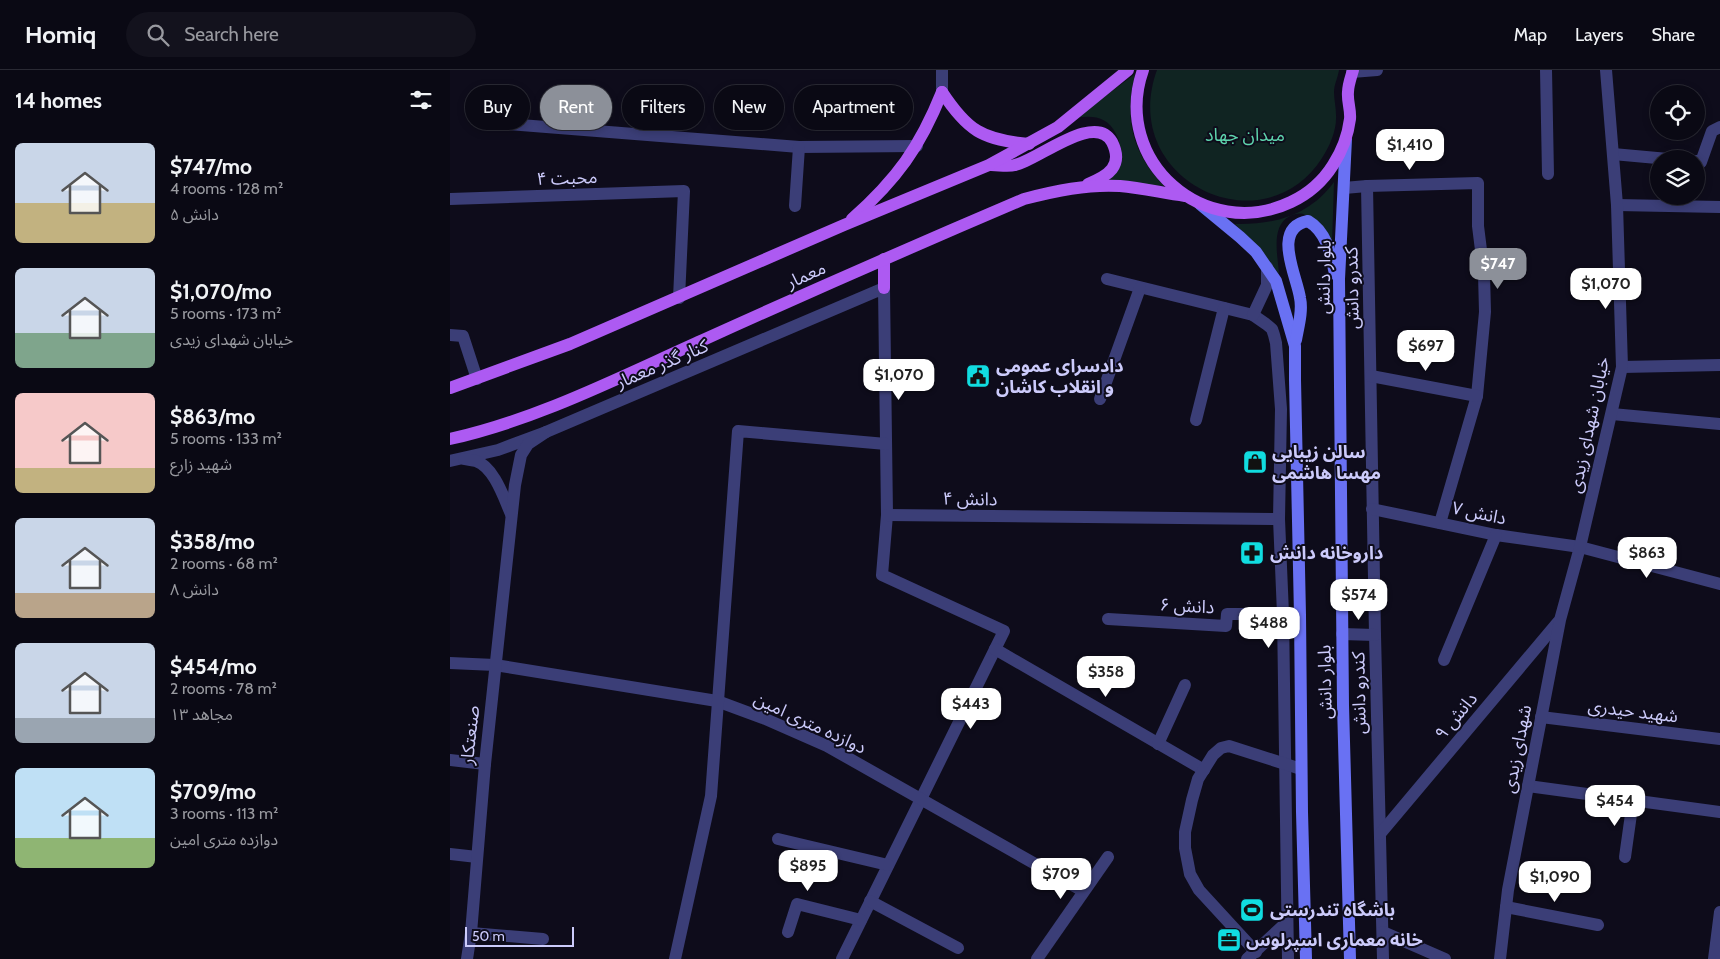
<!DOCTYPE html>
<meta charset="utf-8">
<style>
:root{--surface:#0a0914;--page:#13121d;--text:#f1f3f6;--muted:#999aa0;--line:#2a2a34;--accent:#8c9099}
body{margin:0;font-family:Cabin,"Noto Sans Arabic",sans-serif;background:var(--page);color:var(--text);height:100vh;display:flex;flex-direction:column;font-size:19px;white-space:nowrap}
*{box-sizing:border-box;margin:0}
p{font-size:16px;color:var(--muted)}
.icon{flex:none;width:28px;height:28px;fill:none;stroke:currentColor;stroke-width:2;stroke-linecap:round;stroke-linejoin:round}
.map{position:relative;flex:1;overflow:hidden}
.details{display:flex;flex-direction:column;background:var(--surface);width:450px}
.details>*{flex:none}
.banner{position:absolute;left:15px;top:15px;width:475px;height:45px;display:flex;gap:10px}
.controls{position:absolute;left:1200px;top:15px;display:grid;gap:10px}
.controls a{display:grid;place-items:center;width:55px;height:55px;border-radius:50%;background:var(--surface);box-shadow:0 2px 8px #0003,0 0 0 1px var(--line);font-size:25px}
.scale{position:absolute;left:15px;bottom:12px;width:109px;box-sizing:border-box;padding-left:5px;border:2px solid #cccbfb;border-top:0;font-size:14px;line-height:18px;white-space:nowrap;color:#cccbfb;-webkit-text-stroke:4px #0e0c1b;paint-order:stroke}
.price{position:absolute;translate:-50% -42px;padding:0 11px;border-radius:10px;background:#fff;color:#222;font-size:16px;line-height:32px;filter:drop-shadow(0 1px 2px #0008)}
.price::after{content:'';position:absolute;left:50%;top:30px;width:15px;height:11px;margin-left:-8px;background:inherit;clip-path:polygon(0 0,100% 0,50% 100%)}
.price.active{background:var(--accent);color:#fff}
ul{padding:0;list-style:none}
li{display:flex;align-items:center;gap:15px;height:125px;padding:0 15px}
li span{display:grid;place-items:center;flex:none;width:140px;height:100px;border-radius:8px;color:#555}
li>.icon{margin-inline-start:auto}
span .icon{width:60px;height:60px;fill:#fffc;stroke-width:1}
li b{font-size:21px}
h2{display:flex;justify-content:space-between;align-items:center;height:60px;padding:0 15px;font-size:21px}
.pill{padding:0 18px;border-radius:22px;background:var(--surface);box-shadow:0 2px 8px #0003,0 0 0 1px var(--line);font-size:18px;line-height:45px}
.pill.active{background:var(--accent);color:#fff}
header{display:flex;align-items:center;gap:30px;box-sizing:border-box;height:70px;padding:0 25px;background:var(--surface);border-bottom:1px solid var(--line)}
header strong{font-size:24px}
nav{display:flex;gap:28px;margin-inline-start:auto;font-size:18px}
.search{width:350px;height:45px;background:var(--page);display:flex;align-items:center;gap:12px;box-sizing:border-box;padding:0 18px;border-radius:28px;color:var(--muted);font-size:19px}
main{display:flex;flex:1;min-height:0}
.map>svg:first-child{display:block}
</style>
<header>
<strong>Homiq</strong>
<div class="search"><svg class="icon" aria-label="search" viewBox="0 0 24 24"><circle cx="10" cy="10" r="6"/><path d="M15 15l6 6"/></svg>Search here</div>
<nav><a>Map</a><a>Layers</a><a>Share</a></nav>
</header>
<main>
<section class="details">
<h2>14 homes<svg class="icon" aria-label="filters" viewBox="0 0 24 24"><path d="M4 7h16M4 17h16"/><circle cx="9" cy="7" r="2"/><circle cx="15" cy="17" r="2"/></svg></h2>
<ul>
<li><span style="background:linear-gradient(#c9d6e8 60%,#c2b280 0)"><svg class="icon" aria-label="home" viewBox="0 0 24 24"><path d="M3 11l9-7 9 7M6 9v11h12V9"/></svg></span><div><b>$747/mo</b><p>4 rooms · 128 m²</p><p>دانش ۵</p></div></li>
<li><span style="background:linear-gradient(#c9d6e8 65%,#7fa58c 0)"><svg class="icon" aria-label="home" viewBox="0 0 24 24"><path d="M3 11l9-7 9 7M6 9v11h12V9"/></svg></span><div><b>$1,070/mo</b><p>5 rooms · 173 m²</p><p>خیابان شهدای زیدی</p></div></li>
<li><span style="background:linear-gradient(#f6c9c9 75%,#c2b280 0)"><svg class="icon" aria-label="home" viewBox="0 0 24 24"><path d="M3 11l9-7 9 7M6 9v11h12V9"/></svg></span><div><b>$863/mo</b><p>5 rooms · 133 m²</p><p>شهید زارع</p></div></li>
<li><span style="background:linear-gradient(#c9d6e8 75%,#b9a48a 0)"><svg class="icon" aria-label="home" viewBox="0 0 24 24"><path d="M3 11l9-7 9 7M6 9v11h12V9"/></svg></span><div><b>$358/mo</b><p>2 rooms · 68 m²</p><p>دانش ۸</p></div></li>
<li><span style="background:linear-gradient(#c9d6e8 75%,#9aa5b1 0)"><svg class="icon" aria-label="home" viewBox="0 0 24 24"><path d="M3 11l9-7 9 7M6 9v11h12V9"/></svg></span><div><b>$454/mo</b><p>2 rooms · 78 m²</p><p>مجاهد ۱۳</p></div></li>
<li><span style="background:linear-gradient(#bfe0f5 70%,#8fb573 0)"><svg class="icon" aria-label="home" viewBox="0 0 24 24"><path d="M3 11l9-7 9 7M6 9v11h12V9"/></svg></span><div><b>$709/mo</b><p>3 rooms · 113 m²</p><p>دوازده متری امین</p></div></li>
</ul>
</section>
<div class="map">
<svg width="1270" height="889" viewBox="0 0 1270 889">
<rect width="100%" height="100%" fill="#0e0c1b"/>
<g fill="#102422">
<path d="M707 0H889C888 7 884 15 884 22 884 30 886 37 886 45 887 59 880 76 872 88 813 180 667 110 707 0Z"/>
<path d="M685 4C674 48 682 83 714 116L652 111C657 102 667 90 669 79 671 75 668 68 666 64 658 47 643 45 626 48Z"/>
<path d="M884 112 882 174C876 166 863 149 855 145 850 142 845 144 840 146 820 156 828 186 829 204L807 176 785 154C825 155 860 145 884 112Z"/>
</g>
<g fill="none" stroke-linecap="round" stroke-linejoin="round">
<g stroke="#3b3e77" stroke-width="12">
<polyline points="1096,0 1098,104"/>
<polyline points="902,2 927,0"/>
<polyline points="492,22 492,0"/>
<polyline points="34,52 349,77 467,76"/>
<polyline points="1163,84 1218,89"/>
<polyline points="1246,91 1251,92 1262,61 1270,57"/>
<polyline points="917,116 925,565 933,889"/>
<polyline points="894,118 917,116 1028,113 1028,156 1034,204 1035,242 1027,326 990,453"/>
<polyline points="0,129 234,121 229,228"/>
<polyline points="1167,135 1270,137"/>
<polyline points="345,136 349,77"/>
<polyline points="657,209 803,245 816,254 822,259 824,265 826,273 831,339 829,449 833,544 838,889"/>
<polyline points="803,245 817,215 817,197"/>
<polyline points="0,265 13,266 27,309"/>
<polyline points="1172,297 1270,295"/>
<polyline points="921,306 1027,326"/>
<polyline points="650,329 690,218"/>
<polyline points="1162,344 1270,354"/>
<polyline points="746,350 774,238"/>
<polyline points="0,391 48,380 96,362 434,218 437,445 432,505 554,561 392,889"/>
<polyline points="922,439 1046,465 1130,477 1270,514"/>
<polyline points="437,445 829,449"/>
<polyline points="658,549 776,556 777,544 833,544"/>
<polyline points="892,564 925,565"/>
<polyline points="545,579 754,700"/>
<polyline points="994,590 1046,465"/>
<polyline points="0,593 45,595 267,631 313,648 377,676 633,821"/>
<polyline points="1091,647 1270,669"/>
<polyline points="708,674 735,615"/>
<polyline points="0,690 35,694"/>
<polyline points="1078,716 1270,742"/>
<polyline points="930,764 1108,552"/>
<polyline points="328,769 438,795"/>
<polyline points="0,784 27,787"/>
<polyline points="1175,787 1183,730"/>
<polyline points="420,831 508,878"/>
<polyline points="1056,837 1148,855"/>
<polyline points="338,862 347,834 411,850"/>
<polyline points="933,862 995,889"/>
<polyline points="21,863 93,869"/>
<polyline points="806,882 749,820 740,804 735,778 735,762 742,730 748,709 763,685 771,678 779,676 851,699"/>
<polyline points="225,889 261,726 288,361 436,374"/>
<polyline points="587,889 658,787"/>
<polyline points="1050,889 1058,820 1110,550 1130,477 1172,297 1167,135 1156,0"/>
<polyline points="1264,889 1270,842"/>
</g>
<g stroke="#3b3e77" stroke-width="12">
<path d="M14 389C18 390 23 390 26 391 44 397 54 428 61 444"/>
<polyline points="17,889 21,863 35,694 65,415 71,385 78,374 96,362"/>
<polyline points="797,889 836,853"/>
</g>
<g stroke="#6971f3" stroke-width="12">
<polyline points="896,69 889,209 893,635 900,889"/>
<polyline points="750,134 790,167 806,182 826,211 845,276 845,310 850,545 852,742 856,889"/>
<path d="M846 270C848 258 853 241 850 228 847 206 821 158 858 151 877 162 881 185 885 204"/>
</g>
<g stroke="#ad5af2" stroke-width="12">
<path d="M693 0C661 91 755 173 841 132 858 124 873 111 883 95 892 81 898 65 900 49 901 40 897 31 898 22 898 15 901 7 903 0"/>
<path d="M492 22C517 60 532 70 579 74"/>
<path d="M541 95C549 95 558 97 565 95 587 91 645 41 662 72 674 96 658 106 638 114"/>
<path d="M402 149C447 109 470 77 492 22"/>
<polyline points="434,218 434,189"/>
<polyline points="0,318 120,274 394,155 539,95 608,57 678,0"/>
<path d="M0 369C89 349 170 307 253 270 359 222 466 175 574 129 605 121 637 114 670 116 692 118 713 123 735 126"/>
</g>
</g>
<defs>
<symbol id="civic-square" viewBox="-11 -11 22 22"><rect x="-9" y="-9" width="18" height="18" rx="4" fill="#11dce0" stroke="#0e0c1b"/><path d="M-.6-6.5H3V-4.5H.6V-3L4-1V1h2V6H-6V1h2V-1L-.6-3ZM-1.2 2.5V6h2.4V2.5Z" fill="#111"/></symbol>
<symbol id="shop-square" viewBox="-11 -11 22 22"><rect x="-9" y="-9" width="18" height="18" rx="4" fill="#11dce0" stroke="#0e0c1b"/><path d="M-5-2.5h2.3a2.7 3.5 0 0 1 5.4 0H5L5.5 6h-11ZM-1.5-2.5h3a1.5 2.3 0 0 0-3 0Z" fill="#111"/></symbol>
<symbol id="pharmacy-square" viewBox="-11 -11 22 22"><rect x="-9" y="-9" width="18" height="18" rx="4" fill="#11dce0" stroke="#0e0c1b"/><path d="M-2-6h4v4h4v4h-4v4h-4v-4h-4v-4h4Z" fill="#111"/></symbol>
<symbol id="stadium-square" viewBox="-11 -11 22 22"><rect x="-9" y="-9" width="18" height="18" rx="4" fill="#11dce0" stroke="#0e0c1b"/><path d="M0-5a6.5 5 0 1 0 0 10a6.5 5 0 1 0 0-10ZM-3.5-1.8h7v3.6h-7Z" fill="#111"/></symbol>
<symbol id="office-square" viewBox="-11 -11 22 22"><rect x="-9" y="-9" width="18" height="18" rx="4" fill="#11dce0" stroke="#0e0c1b"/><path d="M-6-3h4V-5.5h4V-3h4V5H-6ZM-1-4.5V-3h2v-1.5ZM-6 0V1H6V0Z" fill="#111"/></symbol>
</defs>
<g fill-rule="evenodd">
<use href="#civic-square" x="514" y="292" width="28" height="28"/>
<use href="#shop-square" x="791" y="378" width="28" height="28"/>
<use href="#pharmacy-square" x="788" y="469" width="28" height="28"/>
<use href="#stadium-square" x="788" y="826" width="28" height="28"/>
<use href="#office-square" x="765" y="856" width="28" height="28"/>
</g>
<g text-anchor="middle" stroke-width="4" stroke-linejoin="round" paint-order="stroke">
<g font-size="18" fill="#5ed4ad" stroke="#0e0c1b">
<text x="795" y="71">میدان جهاد</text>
</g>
<g font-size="18" fill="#cccbfb" stroke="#0e0c1b">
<text transform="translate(117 108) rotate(-2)" y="6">محبت ۴</text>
<text transform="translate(356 205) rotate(-24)" y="6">معمار</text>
<text transform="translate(874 207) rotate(-89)" y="6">بلوار دانش</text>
<text transform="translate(902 218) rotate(-91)" y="6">کندرو دانش</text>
<text transform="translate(212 294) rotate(-23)" y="6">کنار گذر معمار</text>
<text transform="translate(1139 355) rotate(-78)" y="6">خیابان شهدای زیدی</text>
<text transform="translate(520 429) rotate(1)" y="6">دانش ۴</text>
<text transform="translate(1029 443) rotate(12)" y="6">دانش ۷</text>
<text transform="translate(737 536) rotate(3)" y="6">دانش ۶</text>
<text transform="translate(875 612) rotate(-91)" y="6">بلوار دانش</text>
<text transform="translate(909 623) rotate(-91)" y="6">کندرو دانش</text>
<text transform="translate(1183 641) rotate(7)" y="6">شهید حیدری</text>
<text transform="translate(1006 646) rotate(-50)" y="6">دانش ۹</text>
<text transform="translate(360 653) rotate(25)" y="6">دوازده متری امین</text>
<text transform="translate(20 665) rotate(-84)" y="6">صنعتکار</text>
<text transform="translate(1067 679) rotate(-79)" y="6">شهدای زیدی</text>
</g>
<g font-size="18" font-weight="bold" fill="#cccbfb" stroke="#0e0c1b" text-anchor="start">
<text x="546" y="302">دادسرای عمومی<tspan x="546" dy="21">و انقلاب کاشان</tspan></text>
<text x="822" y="388">سالن زیبایی<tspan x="822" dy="21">مهسا هاشمی</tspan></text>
<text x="820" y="489">داروخانه دانش</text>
<text x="820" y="846">باشگاه تندرستی</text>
<text x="796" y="876">خانه معماری اسپرلوس</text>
</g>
</g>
</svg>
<div class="controls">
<a><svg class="icon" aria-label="locate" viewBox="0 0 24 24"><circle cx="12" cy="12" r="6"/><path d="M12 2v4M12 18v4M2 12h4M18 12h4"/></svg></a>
<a><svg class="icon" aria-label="layers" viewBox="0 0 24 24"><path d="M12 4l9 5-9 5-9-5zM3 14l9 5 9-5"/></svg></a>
</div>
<div class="scale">50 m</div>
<b class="price" style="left:960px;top:101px">$1,410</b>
<b class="price active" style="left:1048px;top:220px">$747</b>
<b class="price" style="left:1156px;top:240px">$1,070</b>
<b class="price" style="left:976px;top:302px">$697</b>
<b class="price" style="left:449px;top:331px">$1,070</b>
<b class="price" style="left:1197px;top:509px">$863</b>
<b class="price" style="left:909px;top:551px">$574</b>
<b class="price" style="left:819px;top:579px">$488</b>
<b class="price" style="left:656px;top:628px">$358</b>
<b class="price" style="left:521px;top:660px">$443</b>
<b class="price" style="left:1165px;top:757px">$454</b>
<b class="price" style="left:358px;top:822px">$895</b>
<b class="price" style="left:611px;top:830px">$709</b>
<b class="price" style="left:1105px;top:833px">$1,090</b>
<div class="banner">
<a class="pill">Buy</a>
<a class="pill active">Rent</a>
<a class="pill">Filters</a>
<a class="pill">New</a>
<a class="pill">Apartment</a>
</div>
</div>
</main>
